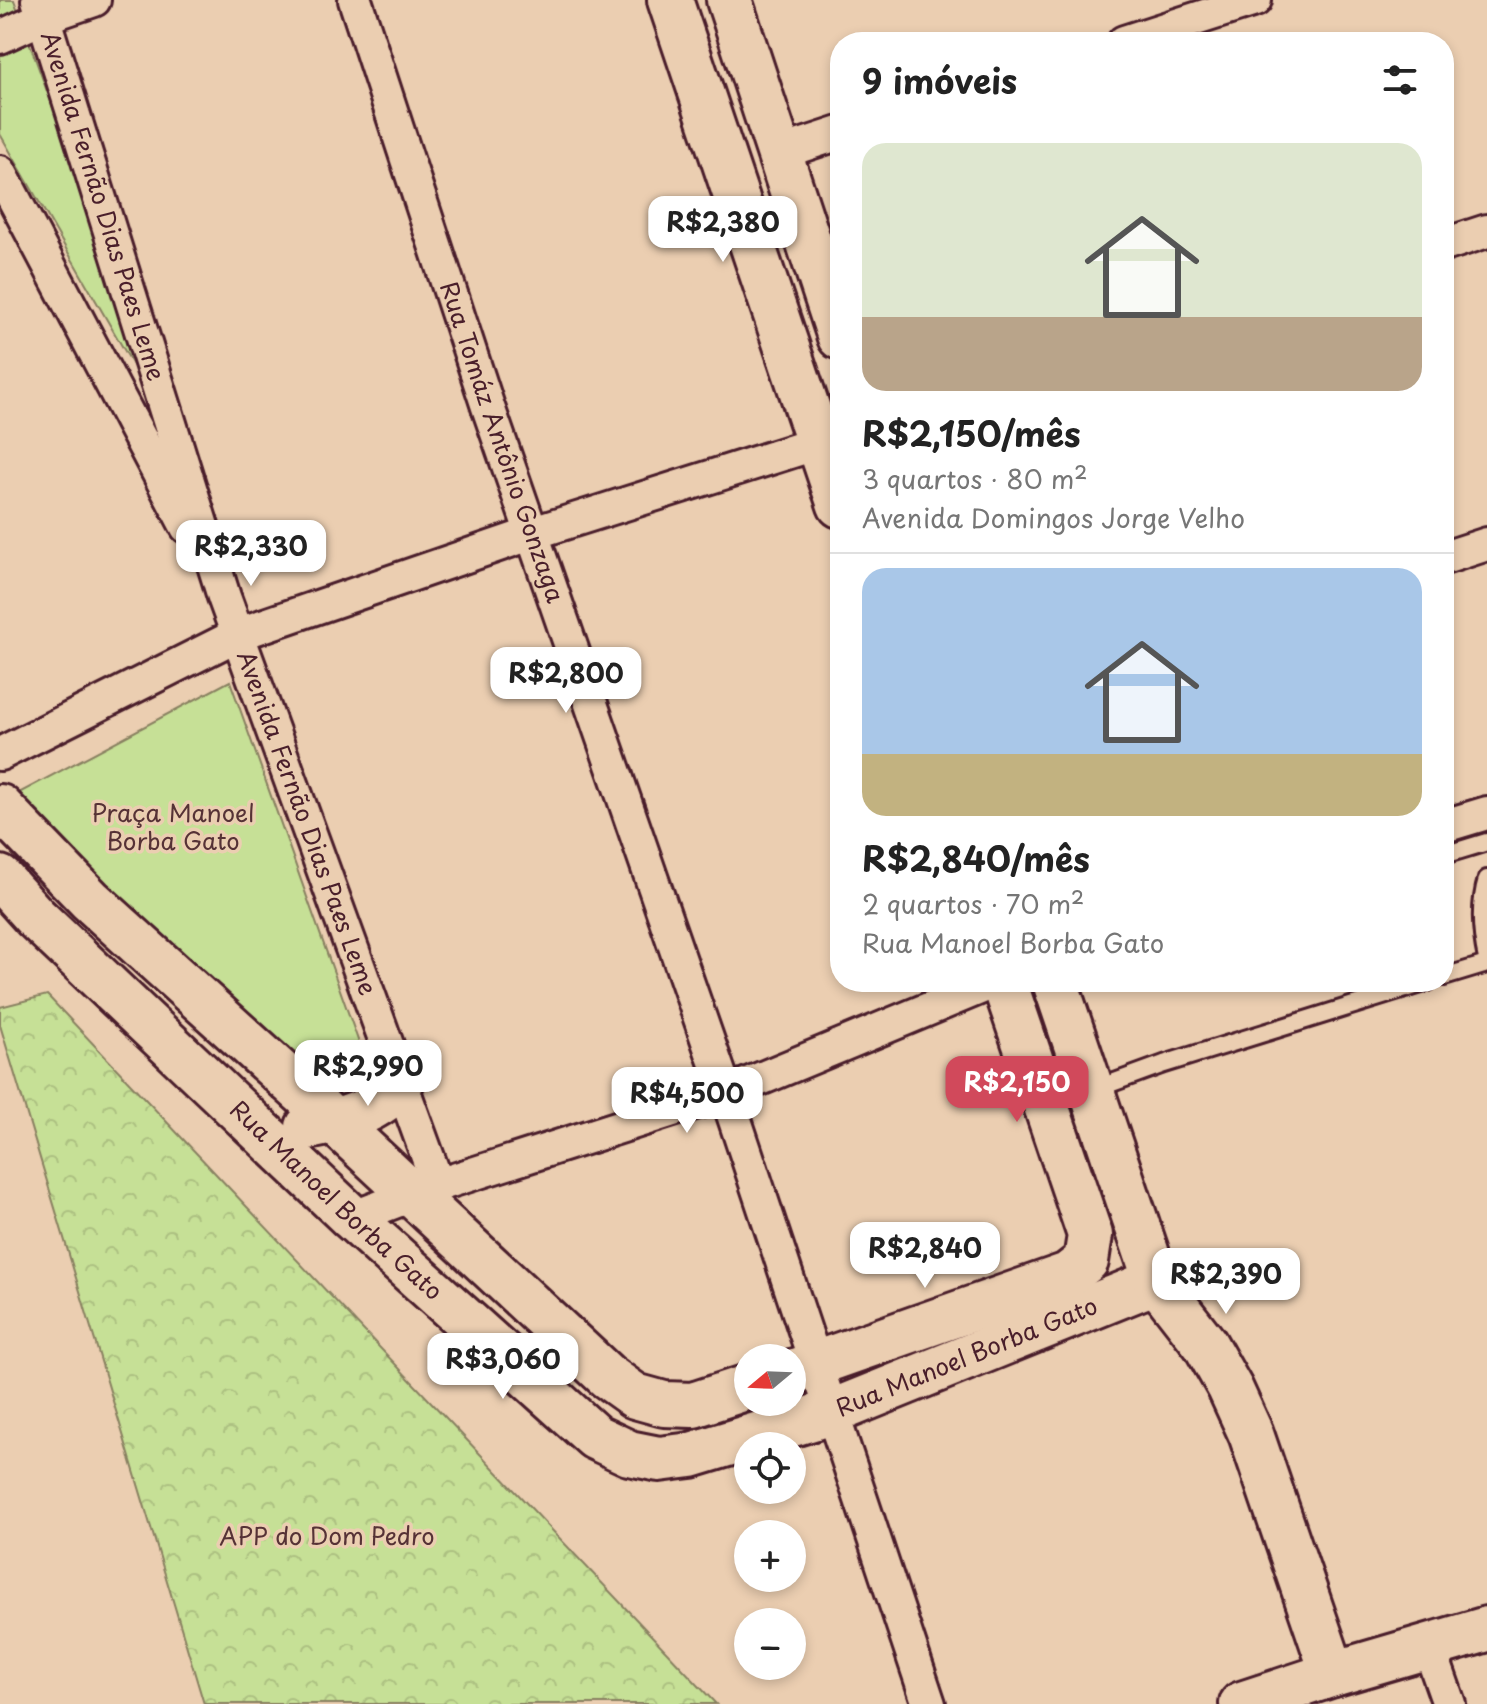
<!DOCTYPE html>
<html lang="pt">
<meta charset="utf-8">
<style>
:root{--surface:#fff;--page:#f6f6f6;--text:#222;--muted:#767676;--line:#e0e0e0;--accent:#d1495b}
body{margin:0;font-family:"Playpen Sans",sans-serif;background:var(--page);color:var(--text);height:100vh;display:flex;flex-direction:column;font-size:30px;white-space:nowrap}
*{box-sizing:border-box;margin:0}
p{font-size:26px;color:var(--muted)}
.icon{flex:none;width:44px;height:44px;fill:none;stroke:currentColor;stroke-width:2;stroke-linecap:round;stroke-linejoin:round}
.map{position:relative;flex:1;overflow:hidden}
.panel{position:absolute;left:830px;top:32px;width:624px;height:960px;display:flex;flex-direction:column;background:var(--surface);border-radius:32px;box-shadow:0 4px 12px #0003}
.panel>*{flex:none}
.needle{width:52px;rotate:251deg}
.controls{position:absolute;left:734px;top:1344px;display:grid;gap:16px}
.controls a{display:grid;place-items:center;width:72px;height:72px;border-radius:50%;background:var(--surface);box-shadow:0 4px 12px #0003;font-size:40px}
.price{position:absolute;translate:-50% -68px;padding:0 18px;border-radius:16px;background:#fff;color:#222;font-size:26px;line-height:52px;filter:drop-shadow(0 2px 4px #0008)}
.price::after{content:'';position:absolute;left:50%;top:48px;width:24px;height:18px;margin-left:-12px;background:inherit;clip-path:polygon(0 0,100% 0,50% 100%)}
.price.active{background:var(--accent);color:#fff}
ul{padding:0;list-style:none}
li{display:grid;align-content:center;gap:16px;height:424px;padding:0 32px}
li+li{border-top:2px solid var(--line)}
li span{display:grid;place-items:center;height:248px;border-radius:24px;color:#555}
li>.icon{margin-inline-start:auto}
span .icon{width:144px;height:144px;fill:#fffc;stroke-width:1}
li b{font-size:34px}
h2{display:flex;justify-content:space-between;align-items:center;height:96px;padding:0 32px;font-size:34px}
.map>svg:first-child{display:block}
</style>
<div class="map">
<svg width="1487" height="1704" viewBox="0 0 1487 1704">
<defs>
<pattern id="forest-crowns" width="20" height="18" patternUnits="userSpaceOnUse" patternTransform="scale(2)"><rect width="20" height="18" fill="#c6e096"/><path d="M2 6a3 3 0 1 1 6 0M12 15a3 3 0 1 1 6 0" fill="none" stroke="#acc081"/></pattern>
</defs>
<rect width="100%" height="100%" fill="#ebceb1"/>
<filter id="ink" filterUnits="userSpaceOnUse"><feTurbulence type="fractalNoise" baseFrequency=".0125" numOctaves="2"/><feDisplacementMap in="SourceGraphic" scale="16" xChannelSelector="R" yChannelSelector="G"/><feConvolveMatrix kernelMatrix="1 2 1 2 8 2 1 2 1" color-interpolation-filters="sRGB"/></filter>
<g filter="url(#ink)">
<polygon fill="url(#forest-crowns)" stroke="#888060" stroke-width="2" points="47,995 716,1704 204,1704 0,1025 0,1007"/>
<g fill="#c6e096" stroke="#888060" stroke-width="2">
<polygon points="0,0 14,0 168,426 0,134"/>
<polygon points="230,681 370,1074 312,1101 0,803"/>
</g>
<g fill="none" stroke-linecap="round" stroke-linejoin="round">
<defs>
<g id="lane">
<polyline points="1444,855 1487,842"/>
<path d="M1487 879C1479 905 1481 932 1487 959"/>
<polyline points="1444,977 1487,964"/>
<polyline points="1049,1106 1164,1064 1428,982"/>
</g>
<g id="street">
<path id="s1" d="M38 0 224 597 438 1185"/>
<path id="s2" d="M355 0 488 407 726 1093 929 1704"/>
<polyline points="0,37 44,17 94,0"/>
<polyline points="1124,42 1255,0"/>
<polyline points="779,153 840,133"/>
<polyline points="0,172 187,527"/>
<polyline points="1444,245 1487,231"/>
<polyline points="1444,558 1487,544"/>
<polyline points="0,754 239,634 533,533 840,436"/>
<polyline points="1444,826 1487,813"/>
<polyline points="352,1218 438,1185 726,1093 994,982"/>
<polyline points="1429,1647 1449,1704"/>
</g>
<g id="secondary">
<polyline points="670,0 840,505"/>
<polyline points="729,0 840,337"/>
<polyline points="0,807 90,900 312,1101 607,1376 635,1396 664,1404 693,1405 748,1387"/>
<path id="s3" d="M0 878 35 917 352 1218 595 1437 629 1453 659 1459 691 1455 832 1412 1156 1281"/>
<polyline points="1055,982 1156,1281 1205,1344 1230,1388 1251,1434 1333,1674"/>
<path d="M308 1127C341 1121 379 1112 401 1083"/>
<polyline points="792,1372 1068,1275 1086,1261 1090,1235 1004,982"/>
<polyline points="1242,1704 1333,1674 1487,1629"/>
</g>
</defs>
<use href="#lane" stroke="#4a1f2b" stroke-width="22"/>
<use href="#street" stroke="#4a1f2b" stroke-width="38"/>
<use href="#secondary" stroke="#4a1f2b" stroke-width="50"/>
<use href="#lane" stroke="#ebceb1" stroke-width="16"/>
<use href="#street" stroke="#ebceb1" stroke-width="32"/>
<use href="#secondary" stroke="#ebceb1" stroke-width="44"/>
</g>
</g>
<g text-anchor="middle" stroke-width="7" stroke-linejoin="round" paint-order="stroke">
<g font-size="24" fill="#4a1f2b" stroke="#ebceb1">
<text dy="8" stroke="none"><textPath href="#s1" startOffset="216">Avenida Fernão Dias Paes Leme</textPath></text>
<text dy="8" stroke="none"><textPath href="#s2" startOffset="466">Rua Tomáz Antônio Gonzaga</textPath></text>
<text dy="8" stroke="none"><textPath href="#s1" startOffset="866">Avenida Fernão Dias Paes Leme</textPath></text>
<text dy="8" stroke="none"><textPath href="#s3" startOffset="466">Rua Manoel Borba Gato</textPath></text>
<text dy="8" stroke="none"><textPath href="#s3" startOffset="1210">Rua Manoel Borba Gato</textPath></text>
</g>
<g font-size="24" fill="#563236" stroke="#ebceb1">
<text x="173" y="822">Praça Manoel<tspan x="173" dy="28">Borba Gato</tspan></text>
<text x="327" y="1545">APP do Dom Pedro</text>
</g>
</g>
</svg>
<div class="controls">
<a><svg class="needle" viewBox="-14 -14 28 28"><path d="M0-13l5 13h-10z" fill="#e53935"/><path d="M0 13l5-13h-10z" fill="#767676"/></svg></a>
<a><svg class="icon" aria-label="locate" viewBox="0 0 24 24"><circle cx="12" cy="12" r="6"/><path d="M12 2v4M12 18v4M2 12h4M18 12h4"/></svg></a>
<a>+</a>
<a>−</a>
</div>
<b class="price" style="left:723px;top:264px">R$2,380</b>
<b class="price" style="left:251px;top:588px">R$2,330</b>
<b class="price" style="left:566px;top:715px">R$2,800</b>
<b class="price" style="left:368px;top:1108px">R$2,990</b>
<b class="price active" style="left:1017px;top:1124px">R$2,150</b>
<b class="price" style="left:687px;top:1135px">R$4,500</b>
<b class="price" style="left:925px;top:1290px">R$2,840</b>
<b class="price" style="left:1226px;top:1316px">R$2,390</b>
<b class="price" style="left:503px;top:1401px">R$3,060</b>
<section class="panel">
<h2>9 imóveis<svg class="icon" aria-label="filters" viewBox="0 0 24 24"><path d="M4 7h16M4 17h16"/><circle cx="9" cy="7" r="2"/><circle cx="15" cy="17" r="2"/></svg></h2>
<ul>
<li><span style="background:linear-gradient(#dfe7d0 70%,#b9a48a 0)"><svg class="icon" aria-label="home" viewBox="0 0 24 24"><path d="M3 11l9-7 9 7M6 9v11h12V9"/></svg></span><div><b>R$2,150/mês</b><p>3 quartos · 80 m²</p><p>Avenida Domingos Jorge Velho</p></div></li>
<li><span style="background:linear-gradient(#a9c7e8 75%,#c2b280 0)"><svg class="icon" aria-label="home" viewBox="0 0 24 24"><path d="M3 11l9-7 9 7M6 9v11h12V9"/></svg></span><div><b>R$2,840/mês</b><p>2 quartos · 70 m²</p><p>Rua Manoel Borba Gato</p></div></li>
</ul>
</section>
</div>
